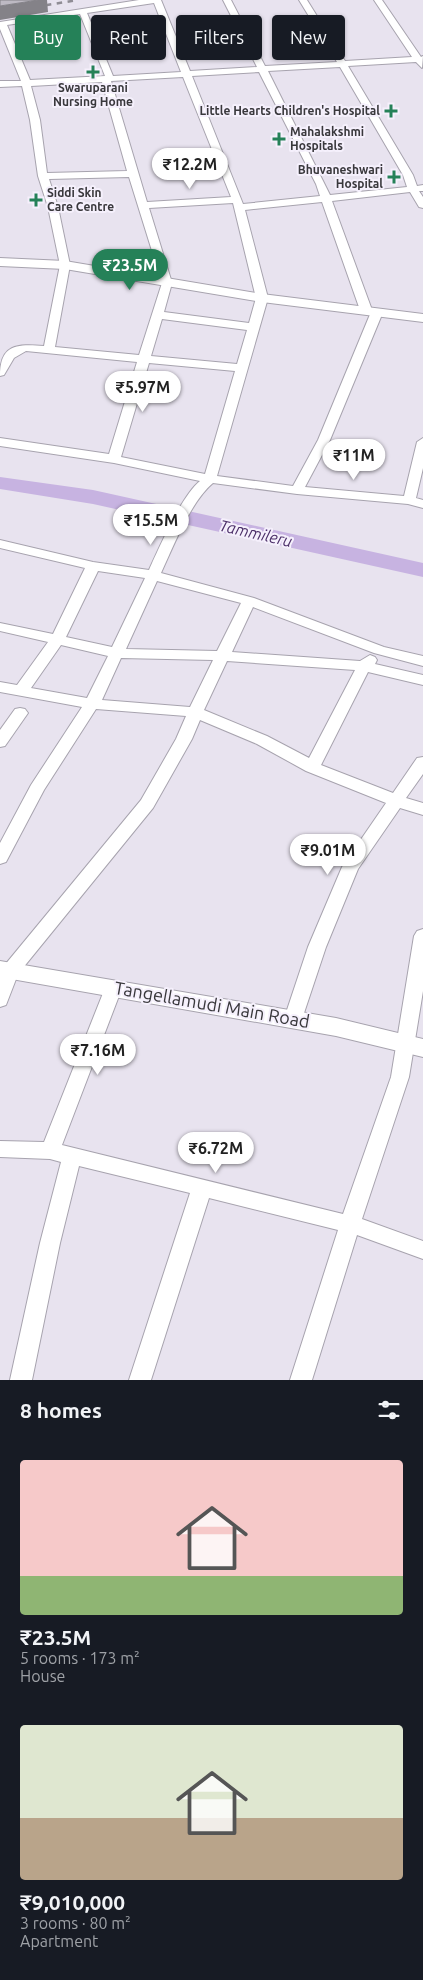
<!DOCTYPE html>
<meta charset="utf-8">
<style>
:root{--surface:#171b24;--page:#20242c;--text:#f1f3f6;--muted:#9ea1a6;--accent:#258158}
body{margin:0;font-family:Ubuntu,sans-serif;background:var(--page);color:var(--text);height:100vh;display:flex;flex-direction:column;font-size:19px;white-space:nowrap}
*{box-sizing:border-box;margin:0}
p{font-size:16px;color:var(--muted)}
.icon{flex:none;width:28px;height:28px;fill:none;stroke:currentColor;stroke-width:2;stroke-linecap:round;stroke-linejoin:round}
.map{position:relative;height:1380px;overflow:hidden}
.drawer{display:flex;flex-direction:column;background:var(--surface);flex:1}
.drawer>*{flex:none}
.guide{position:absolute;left:15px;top:15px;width:394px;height:45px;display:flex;gap:10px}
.price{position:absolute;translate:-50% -42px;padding:0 11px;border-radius:18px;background:#fff;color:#222;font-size:16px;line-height:32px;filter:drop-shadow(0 1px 2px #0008)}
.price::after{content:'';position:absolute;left:50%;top:30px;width:15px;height:11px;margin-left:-8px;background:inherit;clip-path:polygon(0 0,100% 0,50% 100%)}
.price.selected{background:var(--accent);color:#fff}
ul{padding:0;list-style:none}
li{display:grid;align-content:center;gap:10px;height:265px;padding:0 20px}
li span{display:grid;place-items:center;height:155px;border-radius:5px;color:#555}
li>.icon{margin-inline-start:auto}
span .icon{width:90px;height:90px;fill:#fffc;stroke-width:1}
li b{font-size:21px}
h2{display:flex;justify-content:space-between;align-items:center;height:60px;padding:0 20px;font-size:21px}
.pill{padding:0 18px;border-radius:5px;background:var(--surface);box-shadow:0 1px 4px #0004;font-size:18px;line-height:45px}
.pill.selected{background:var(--accent);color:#fff}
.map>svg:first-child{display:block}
</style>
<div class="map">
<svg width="423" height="1380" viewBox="0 0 423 1380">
<rect width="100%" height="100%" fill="#e8e3ef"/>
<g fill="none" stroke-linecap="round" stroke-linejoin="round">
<polygon fill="#c7b3e1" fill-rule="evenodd" points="0,477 93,490 423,563 423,577 93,504 0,489"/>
<defs>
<g id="minor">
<path d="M139 0H161L190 71 257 67 223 0H231L265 66 337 62 299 0H307L345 61 412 57 374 0H382L421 57 423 56 422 68 416 62 348 66 413 175 417 186 423 185V191H419L423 197V208L419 207 410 192 332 201 372 310 370 312H362L360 310 322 202 245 210 268 298 217 476 293 486 318 440 371 312 377 309 383 312 330 440 305 487 404 496 417 442 423 438V468L416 498 423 500V508L408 504 297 494 213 483C191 501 173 547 161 573L254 598 384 647 423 656V666L374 653 253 607 232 652 360 661 370 655 375 657 377 660 375 664 423 675V685L368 672 321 765 393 793 417 758 423 757V774L406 798 423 803V815L400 808 358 869 326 947 302 1019 299 1024 293 1026 287 1024 284 1019 308 947 342 867 386 803 306 771 257 744 200 720 192 739 153 808 18 974 6 1005 0 1007V974L4 966 141 800 176 739 186 716 96 709 44 790 6 862 0 864V843L31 785 82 707 0 692V682L17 685 48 642 0 631V623L53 634 85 568 0 548V540L93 562 149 570C159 548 182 495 200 481L114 463 0 446V438L109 454 137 362 26 351 14 358 4 375 0 376C0 344 17 344 44 346L60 265 48 207 38 176 30 120 22 86 0 87V81H21L0 29V22ZM154 3 181 72 113 76 87 13ZM80 14 105 76 30 80 7 25ZM340 67 403 175 407 187 330 195 268 71ZM259 72 316 184 320 196 243 204 192 76ZM183 77 231 197 147 202 111 81ZM102 82 127 171 47 173 40 120 31 86ZM129 177 162 283 139 355 55 347 70 265 58 207 49 179ZM233 203 256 298 249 323 164 312 172 283 149 208ZM162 319 247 330 237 364 151 356ZM149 363 235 371 205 474 121 457ZM98 571 145 578 112 647 66 637ZM157 581 241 603 217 651 126 649ZM61 645 108 656 87 698 31 688ZM121 658 213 660 190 707 102 700ZM227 661 355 670 309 758 267 736 204 710Z"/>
<polygon points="20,708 25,709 28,713 5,746 0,747 0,730 15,709"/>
<polygon points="423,929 423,991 409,1077 362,1219 423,1241 423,1259 357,1235 312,1380 290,1380 338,1230 209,1198 151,1380 129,1380 190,1193 79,1166 60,1243 32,1380 10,1380 40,1243 61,1162 50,1159 0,1157 0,1141 44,1142 107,983 113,981 119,983 122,988 62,1145 343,1214 391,1077 414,936 417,931"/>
</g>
<g id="major">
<polygon points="0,258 65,261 262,294 423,314 423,322 262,302 65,269 0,266"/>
<polygon points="0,961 336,1018 423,1039 423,1057 336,1036 0,977"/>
</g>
</defs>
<use href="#minor" stroke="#a7a3ae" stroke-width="2"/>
<use href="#major" stroke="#a7a3ae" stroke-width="2"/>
<use href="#minor" fill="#fff" fill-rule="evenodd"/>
<use href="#major" fill="#fff" fill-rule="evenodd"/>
<polyline stroke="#8f8c94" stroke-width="2.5" stroke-dasharray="5.5 5.5" stroke-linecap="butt" points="35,7 78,0"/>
</g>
<polygon fill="#848288" points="38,0 47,0 48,12 0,20 0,6"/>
<polygon fill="#bdb9c3" stroke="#848288" points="0,0 38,0 0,6"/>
<g fill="#258158" stroke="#f5f0fc" stroke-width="2">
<path d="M90.5 64.5h5v5h5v5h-5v5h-5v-5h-5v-5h5z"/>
<path d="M388.5 103.5h5v5h5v5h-5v5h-5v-5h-5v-5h5z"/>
<path d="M276.5 131.5h5v5h5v5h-5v5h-5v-5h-5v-5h5z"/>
<path d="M391.5 169.5h5v5h5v5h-5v5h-5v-5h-5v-5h5z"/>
<path d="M33.5 192.5h5v5h5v5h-5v5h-5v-5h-5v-5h5z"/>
</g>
<g text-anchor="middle" stroke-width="4" stroke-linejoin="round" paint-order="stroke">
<g font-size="12" font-weight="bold" fill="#39383c" stroke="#f5f0fc" text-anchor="end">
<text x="93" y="92" text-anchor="middle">Swaruparani<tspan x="93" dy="14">Nursing Home</tspan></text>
<text x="380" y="115">Little Hearts Children's Hospital</text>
<text x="290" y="136" text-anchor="start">Mahalakshmi<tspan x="290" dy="14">Hospitals</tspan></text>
<text x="383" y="174">Bhuvaneshwari<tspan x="383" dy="14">Hospital</tspan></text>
<text x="47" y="197" text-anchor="start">Siddi Skin<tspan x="47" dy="14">Care Centre</tspan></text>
</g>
<g font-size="16" font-style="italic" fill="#4c3069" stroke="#f5f0fc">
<text transform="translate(256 533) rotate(13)" y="6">Tammileru</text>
</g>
<g font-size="18" fill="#39383c" stroke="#f5f0fc">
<text transform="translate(212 1005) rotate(10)" y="6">Tangellamudi Main Road</text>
</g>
</g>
</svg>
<b class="price" style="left:190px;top:190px">₹12.2M</b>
<b class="price selected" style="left:130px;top:291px">₹23.5M</b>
<b class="price" style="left:143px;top:413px">₹5.97M</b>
<b class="price" style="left:354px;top:481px">₹11M</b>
<b class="price" style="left:151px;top:546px">₹15.5M</b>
<b class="price" style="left:328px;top:876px">₹9.01M</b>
<b class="price" style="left:98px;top:1076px">₹7.16M</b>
<b class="price" style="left:216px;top:1174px">₹6.72M</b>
<div class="guide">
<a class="pill selected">Buy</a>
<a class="pill">Rent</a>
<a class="pill">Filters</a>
<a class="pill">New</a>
</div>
</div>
<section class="drawer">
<h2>8 homes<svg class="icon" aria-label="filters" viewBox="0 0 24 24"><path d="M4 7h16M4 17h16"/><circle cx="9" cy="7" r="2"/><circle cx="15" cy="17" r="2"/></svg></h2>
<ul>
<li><span style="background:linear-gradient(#f6c9c9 75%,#8fb573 0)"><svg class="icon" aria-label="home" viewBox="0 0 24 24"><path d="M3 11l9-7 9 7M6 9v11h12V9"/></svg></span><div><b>₹23.5M</b><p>5 rooms · 173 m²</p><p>House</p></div></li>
<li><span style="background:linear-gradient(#dfe7d0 60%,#b9a48a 0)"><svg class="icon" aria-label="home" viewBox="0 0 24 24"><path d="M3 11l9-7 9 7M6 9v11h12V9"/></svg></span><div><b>₹9,010,000</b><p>3 rooms · 80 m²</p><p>Apartment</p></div></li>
</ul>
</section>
